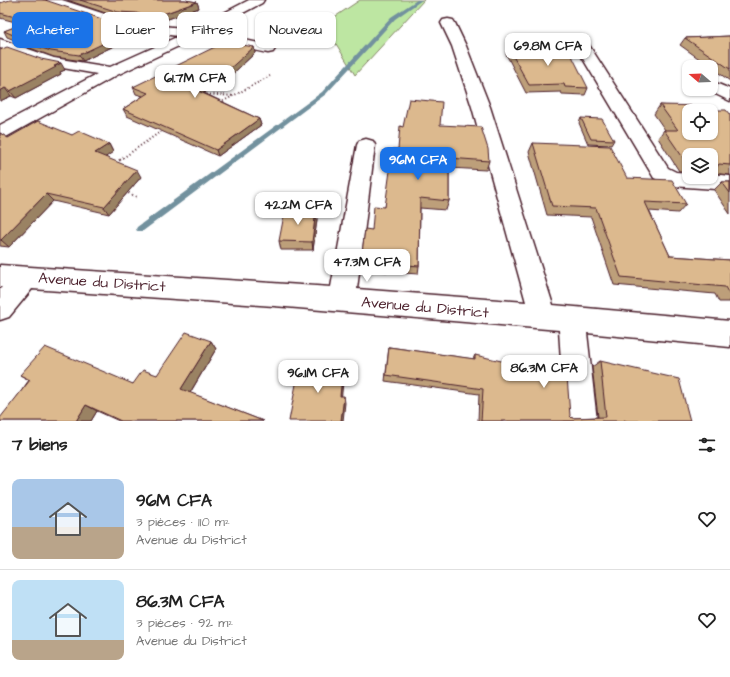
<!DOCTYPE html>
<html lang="fr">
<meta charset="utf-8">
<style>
:root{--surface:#fff;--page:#f6f6f6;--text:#222;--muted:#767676;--line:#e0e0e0;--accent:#1a73e8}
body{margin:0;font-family:"Architects Daughter",sans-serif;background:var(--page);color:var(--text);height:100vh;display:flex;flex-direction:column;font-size:15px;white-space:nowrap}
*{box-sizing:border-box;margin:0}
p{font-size:13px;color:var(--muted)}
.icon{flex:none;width:22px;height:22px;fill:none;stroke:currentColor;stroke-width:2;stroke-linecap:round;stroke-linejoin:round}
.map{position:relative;height:421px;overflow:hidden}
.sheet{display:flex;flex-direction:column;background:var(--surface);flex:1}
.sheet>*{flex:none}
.hud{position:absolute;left:12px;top:12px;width:400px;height:36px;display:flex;gap:8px}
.needle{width:26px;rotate:289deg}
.tools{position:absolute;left:682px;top:60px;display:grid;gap:8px}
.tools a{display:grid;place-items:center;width:36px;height:36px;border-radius:8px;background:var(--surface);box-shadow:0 1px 3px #0004;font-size:20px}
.price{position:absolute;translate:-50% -34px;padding:0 9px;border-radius:8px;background:#fff;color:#222;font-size:13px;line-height:26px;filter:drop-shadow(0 1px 2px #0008)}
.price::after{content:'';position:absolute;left:50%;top:24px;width:12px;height:9px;margin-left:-6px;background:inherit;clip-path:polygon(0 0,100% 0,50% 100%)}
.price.on{background:var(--accent);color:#fff}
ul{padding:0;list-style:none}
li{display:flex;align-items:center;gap:12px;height:100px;padding:0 12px}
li+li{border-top:1px solid var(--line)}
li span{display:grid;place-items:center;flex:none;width:112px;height:80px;border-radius:8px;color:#555}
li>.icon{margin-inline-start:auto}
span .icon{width:48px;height:48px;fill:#fffc;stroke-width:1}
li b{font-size:17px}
h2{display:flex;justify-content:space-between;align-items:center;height:48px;padding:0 12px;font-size:17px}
.tag{padding:0 14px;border-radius:8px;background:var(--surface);box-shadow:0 1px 3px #0004;font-size:14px;line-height:36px}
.tag.on{background:var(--accent);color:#fff}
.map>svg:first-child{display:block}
</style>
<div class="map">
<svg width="730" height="421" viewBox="0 0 730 421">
<rect width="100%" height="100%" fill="#fff"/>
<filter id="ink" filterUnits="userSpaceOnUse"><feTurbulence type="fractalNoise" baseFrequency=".025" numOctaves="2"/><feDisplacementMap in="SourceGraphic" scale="8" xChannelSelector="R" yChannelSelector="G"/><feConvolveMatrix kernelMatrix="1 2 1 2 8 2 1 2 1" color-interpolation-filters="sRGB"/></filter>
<g filter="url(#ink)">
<polygon fill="#bde6a2" stroke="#848266" points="360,0 424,0 355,75 324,24"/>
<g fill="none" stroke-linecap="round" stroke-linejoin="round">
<polygon fill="#72919e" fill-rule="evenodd" points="417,0 422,0 395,19 326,94 143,231 137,231 136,229 137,227 322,92 391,17"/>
<defs>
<g id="street">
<polygon points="44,0 62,0 120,19 138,20 152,25 193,29 249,0 264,0 262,3 207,32 273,46 275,49 273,52 268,53 196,38 117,75 6,137 0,139 0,125 97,74 46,65 0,48 0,39 54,58 110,67 179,36 150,33 136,28 114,26 46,3"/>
<polygon points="448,19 453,20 455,23 466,46 490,107 553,305 730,321 730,347 587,333 597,421 565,421 559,330 274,306 32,289 9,317 0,320 0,289 2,287 0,287 0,265 331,287 357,145 359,141 366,139 373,141 375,145 357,289 526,302 472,107 452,46 441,23 443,20"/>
<polygon points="580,38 585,39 587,42 668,168 676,172 689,173 689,177 711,177 711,174 730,176 730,190 672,186 654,178 573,42 575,39"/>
<polygon points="711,81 730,89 730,101 705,89 711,89"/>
</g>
</defs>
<use href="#street" stroke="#4a1f2b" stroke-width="3"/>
<g stroke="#4a1f2b" stroke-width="2" stroke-dasharray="1 2.5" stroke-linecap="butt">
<polyline points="203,94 234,96"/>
<polyline points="220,103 270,76"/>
<polyline points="120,160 163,130"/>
</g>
<g stroke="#4a1f2b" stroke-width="2.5" stroke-dasharray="1 3" stroke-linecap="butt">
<polyline points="116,163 121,159"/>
<polyline points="125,191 138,198"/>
</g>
<use href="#street" fill="#fff" fill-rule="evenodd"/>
</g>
<g fill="#bd9f7a" stroke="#4a1f2b">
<polygon points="67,0 185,0 197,2 199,8 154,24 138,18 120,18"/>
<polygon points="0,3 111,22 137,30 135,31 136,33 121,40 122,42 83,61 54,57 19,44 17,41 7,37 4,31 23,24 0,18"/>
<polygon points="730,36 730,81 680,45 685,38"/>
<polygon points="254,47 255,53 228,78 204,93 259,119 261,125 218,156 127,116 123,109 143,96 136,94 133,87"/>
<polygon points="508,47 588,88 585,95 562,94 561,92 526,93 506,54"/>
<polygon points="0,50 65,70 60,72 61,74 16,98 11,96 0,101"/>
<polygon points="660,105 712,110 730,115 730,175 712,173 711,174 711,155 689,155 689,171 679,171 658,138 664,130 665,130 654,114"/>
<polygon points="581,118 614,140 611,145 588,144 579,123"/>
<polygon points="440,125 489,161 486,170 449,168 449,201 446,210 420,208 419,266 418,274 361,270 361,261 372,230 385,207 403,127"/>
<polygon points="0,133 8,138 72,135 109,144 113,152 105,157 141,177 109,214 53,201 9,247 0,246"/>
<polygon points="533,143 627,178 686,204 678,213 649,211 670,256 730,260 730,302 719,302 715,294 614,285 591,217 547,215 529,152"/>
<polygon points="722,182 730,182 730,214 714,190"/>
<polygon points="317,219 313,250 281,250 279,241"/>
<polygon points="211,341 216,349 190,393 263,421 119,421 97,411 91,421 0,421 29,380 20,375 133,384 157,375"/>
<polygon points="389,347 473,359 475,355 572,418 598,417 592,367 600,361 690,421 478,421 479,394 385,381"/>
</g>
<g fill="#9a8263" stroke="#4a1f2b">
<polygon points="197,2 199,8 154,24 152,18"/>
<polygon points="135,25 137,30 135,31 136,33 121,40 122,42 83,61 79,55 117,35 130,26"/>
<polygon points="254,47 255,53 228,78 199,96 196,90"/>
<polygon points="61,63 65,70 60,72 61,74 16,98 10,91"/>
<polygon points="5,88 11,96 0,101 0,91"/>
<polygon points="259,119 261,125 218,156 216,150"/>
<polygon points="109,144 113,152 100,161 95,153"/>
<polygon points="137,170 141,177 109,214 104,207"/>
<polygon points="46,194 53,201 9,247 1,240"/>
<polygon points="316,210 317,219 313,250 312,242"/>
<polygon points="211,341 216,349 188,396 181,389"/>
<polygon points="343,366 344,373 341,402 340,396"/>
<polygon points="344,396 345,403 343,421 341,421"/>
<polygon points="86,405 97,411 91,421 76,421"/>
</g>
<g fill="#dcb98e" stroke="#4a1f2b" fill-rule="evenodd">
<polygon points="10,0 45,0 111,22 135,25 130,26 133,28 117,35 119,36 79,55 51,51 15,39 18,37 4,31 30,21 0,13 0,3"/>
<polygon points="80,0 185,0 197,2 152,18 136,13 118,12"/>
<polygon points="730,36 730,69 685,38"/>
<polygon points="225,42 254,47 226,72 196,90 259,119 216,150 123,109 148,93 133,87"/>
<polygon points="7,47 41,59 61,63 54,66 56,67 10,91 5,88 0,91 0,50"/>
<polygon points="508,47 570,52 588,88 565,87 564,84 529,85"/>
<polygon points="409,99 442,102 440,125 481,127 488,149 489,161 449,158 449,201 420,198 419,266 361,261 365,229 372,230 374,206 385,207 393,149 398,149 400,126 403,127"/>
<path d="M660 105 708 106 712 110H726L730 115V165L719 164 717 167H711V155H689V162H686L664 130H678ZM689 111H711V133H689Z"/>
<polygon points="581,118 602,119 614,140 591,139"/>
<polygon points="38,121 72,135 79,131 109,144 95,153 137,170 104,207 46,194 1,240 0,240 0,133 8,138"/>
<polygon points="533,143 610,146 627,178 672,180 686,204 645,202 670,256 730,260 730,294 729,294 725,287 621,277 596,208 552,206"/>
<polygon points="722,182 730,182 730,193"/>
<polygon points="285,210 316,210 312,242 279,241"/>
<polygon points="186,332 211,341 181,389 263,421 121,421 86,405 76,421 0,421 0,418 30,380 20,375 45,347 133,384 143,370 157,375"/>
<polygon points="389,347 475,359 475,355 567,376 570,416 572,418 606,417 600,361 679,379 690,421 627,421 624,420 625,421 481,421 483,389 386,375"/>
<polygon points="300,363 343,366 340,396 344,396 341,421 289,421"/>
</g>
</g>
<g text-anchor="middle" stroke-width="3" stroke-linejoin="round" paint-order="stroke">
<g font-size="15" fill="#4a1f2b" stroke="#fff">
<text transform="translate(102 282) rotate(4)" y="5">Avenue du District</text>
<text transform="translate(425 307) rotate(5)" y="5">Avenue du District</text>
</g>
</g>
</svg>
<div class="tools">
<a><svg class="needle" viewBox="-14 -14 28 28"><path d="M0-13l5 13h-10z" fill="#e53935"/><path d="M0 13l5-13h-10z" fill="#767676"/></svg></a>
<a><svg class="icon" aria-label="locate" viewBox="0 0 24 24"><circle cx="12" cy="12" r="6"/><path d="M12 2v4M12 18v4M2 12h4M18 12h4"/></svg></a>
<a><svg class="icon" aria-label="layers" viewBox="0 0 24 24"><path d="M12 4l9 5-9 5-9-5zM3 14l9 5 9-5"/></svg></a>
</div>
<b class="price" style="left:548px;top:67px">69.8M CFA</b>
<b class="price" style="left:195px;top:99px">61.7M CFA</b>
<b class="price on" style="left:418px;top:181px">96M CFA</b>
<b class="price" style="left:298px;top:226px">42.2M CFA</b>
<b class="price" style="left:367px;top:283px">47.3M CFA</b>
<b class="price" style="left:544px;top:389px">86.3M CFA</b>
<b class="price" style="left:318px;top:394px">96.1M CFA</b>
<div class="hud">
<a class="tag on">Acheter</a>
<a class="tag">Louer</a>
<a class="tag">Filtres</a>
<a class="tag">Nouveau</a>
</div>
</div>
<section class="sheet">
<h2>7 biens<svg class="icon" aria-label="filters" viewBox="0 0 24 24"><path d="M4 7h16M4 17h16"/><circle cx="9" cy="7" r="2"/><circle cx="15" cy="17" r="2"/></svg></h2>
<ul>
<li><span style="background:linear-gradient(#a9c7e8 60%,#b9a48a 0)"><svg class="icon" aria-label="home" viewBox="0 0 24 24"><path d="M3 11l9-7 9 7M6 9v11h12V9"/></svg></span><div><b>96M CFA</b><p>3 pièces · 110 m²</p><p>Avenue du District</p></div><svg class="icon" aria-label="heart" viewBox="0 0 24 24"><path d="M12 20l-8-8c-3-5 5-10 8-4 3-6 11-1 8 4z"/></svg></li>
<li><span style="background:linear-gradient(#bfe0f5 75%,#b9a48a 0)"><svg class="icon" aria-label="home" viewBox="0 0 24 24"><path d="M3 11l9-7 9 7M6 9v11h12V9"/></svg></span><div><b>86.3M CFA</b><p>3 pièces · 92 m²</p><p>Avenue du District</p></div><svg class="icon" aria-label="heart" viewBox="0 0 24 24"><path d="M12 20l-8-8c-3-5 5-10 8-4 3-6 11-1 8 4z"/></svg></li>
</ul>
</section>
